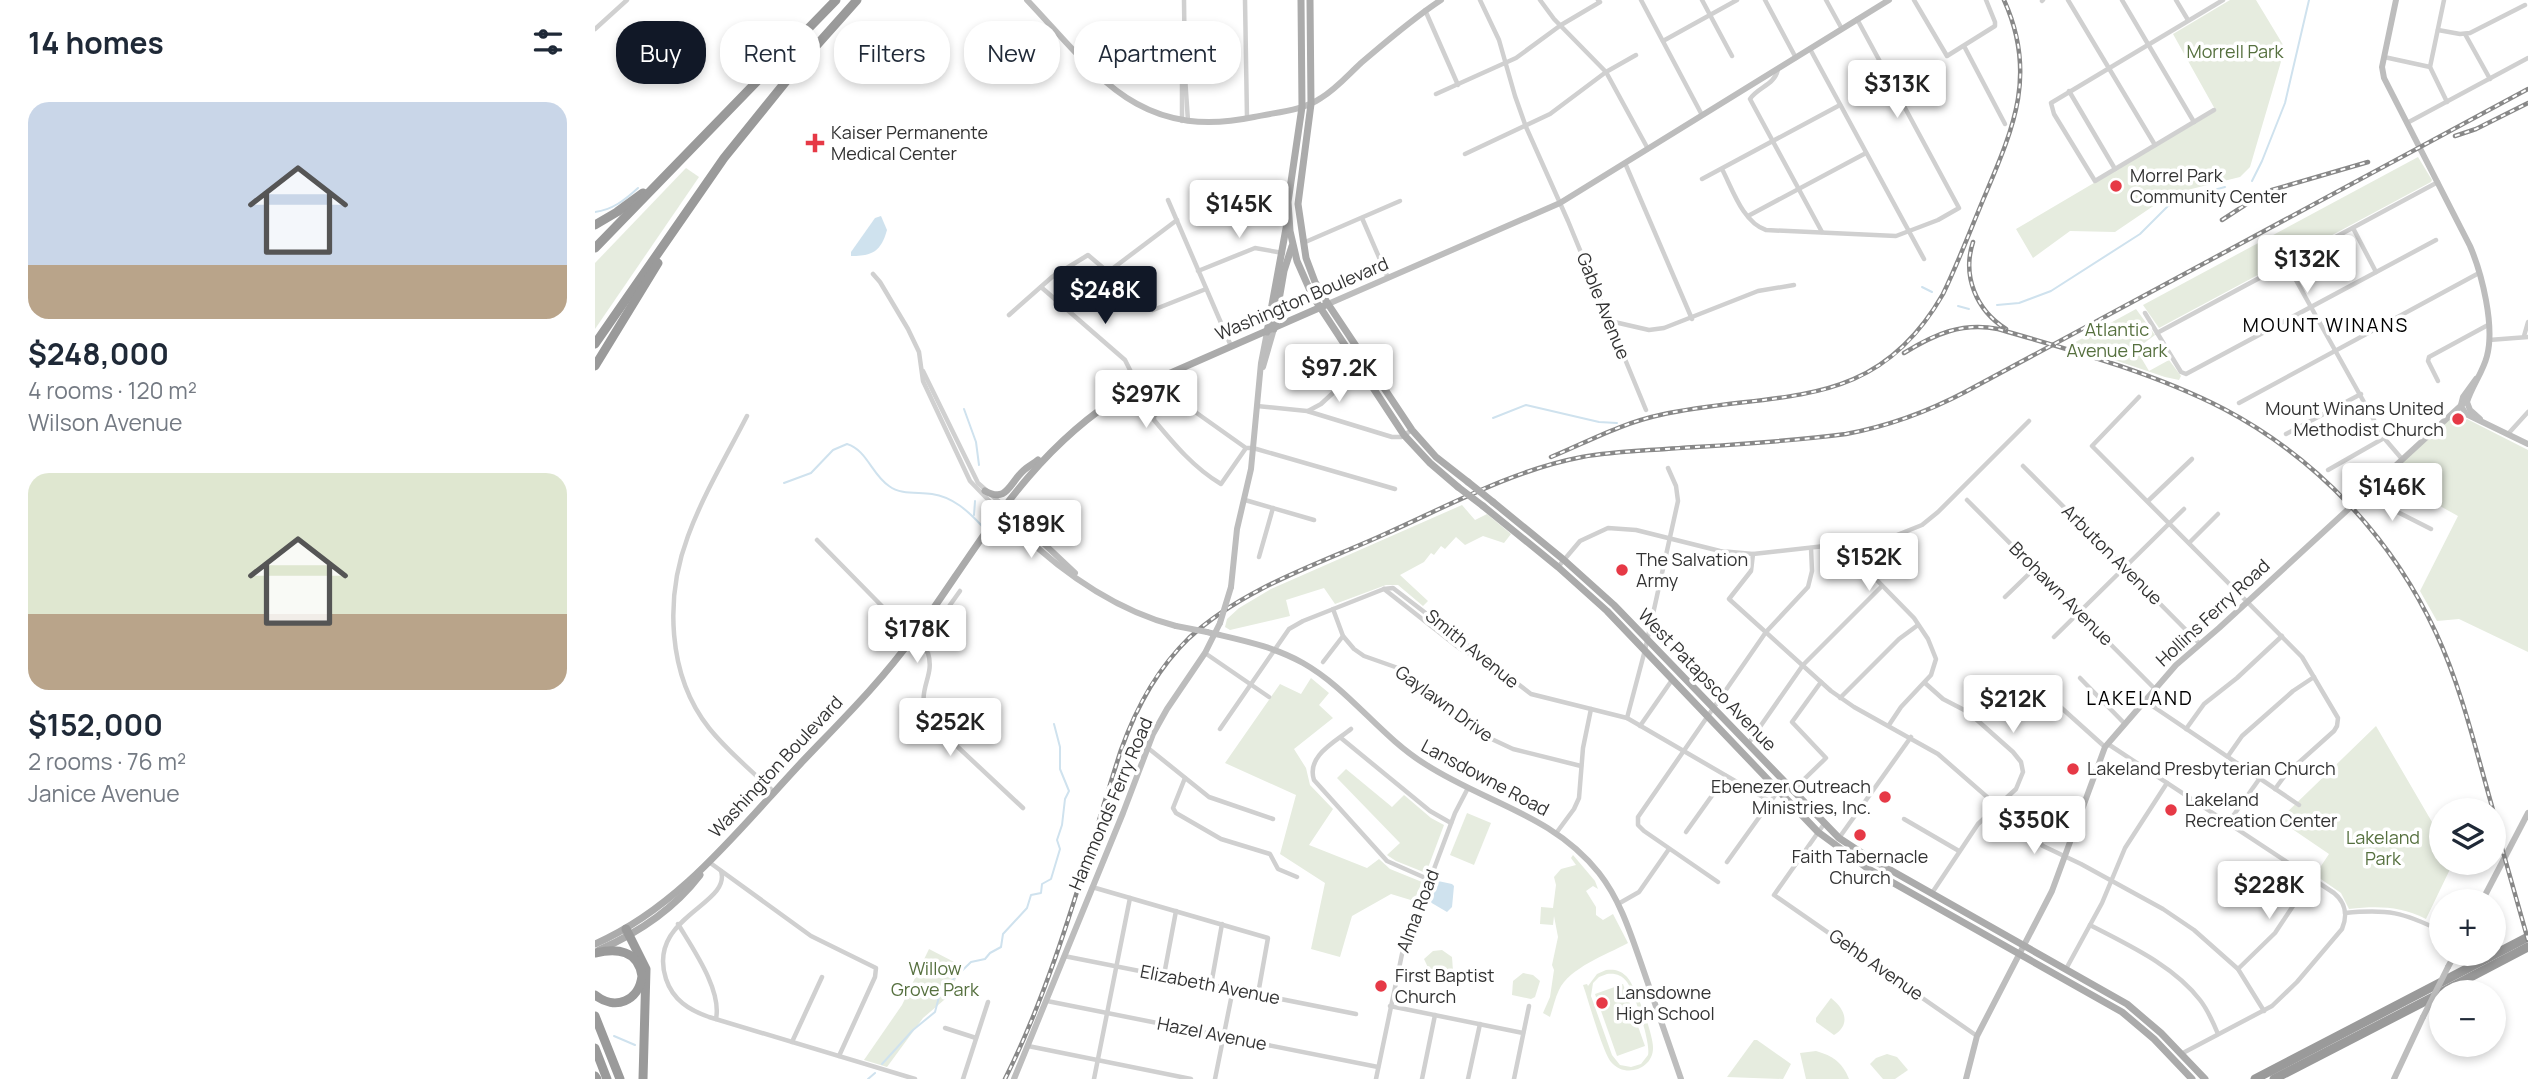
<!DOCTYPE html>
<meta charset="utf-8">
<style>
:root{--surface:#fff;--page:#f2f2f3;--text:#1f2937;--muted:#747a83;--accent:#111827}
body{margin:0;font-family:Manrope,sans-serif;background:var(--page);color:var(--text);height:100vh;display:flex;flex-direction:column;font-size:26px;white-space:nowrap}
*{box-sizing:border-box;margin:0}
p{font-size:23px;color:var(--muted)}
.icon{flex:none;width:38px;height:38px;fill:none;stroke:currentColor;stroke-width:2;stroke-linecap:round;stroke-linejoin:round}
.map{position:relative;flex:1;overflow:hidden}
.side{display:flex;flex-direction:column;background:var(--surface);width:595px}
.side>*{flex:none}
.banner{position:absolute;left:21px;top:21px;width:665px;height:63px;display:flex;gap:14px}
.fabs{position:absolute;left:1834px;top:798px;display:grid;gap:14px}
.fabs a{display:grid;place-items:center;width:77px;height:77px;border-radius:50%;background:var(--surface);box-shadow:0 4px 10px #0003;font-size:35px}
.price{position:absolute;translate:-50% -60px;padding:0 16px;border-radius:7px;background:#fff;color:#222;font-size:23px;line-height:46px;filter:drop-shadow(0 2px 4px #0008)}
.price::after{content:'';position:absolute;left:50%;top:42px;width:21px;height:16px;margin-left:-10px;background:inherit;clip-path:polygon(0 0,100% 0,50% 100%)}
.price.current{background:var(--accent);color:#fff}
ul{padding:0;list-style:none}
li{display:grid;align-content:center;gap:14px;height:371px;padding:0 28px}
li span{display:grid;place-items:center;height:217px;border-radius:21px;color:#555}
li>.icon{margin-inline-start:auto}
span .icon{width:126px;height:126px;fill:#fffc;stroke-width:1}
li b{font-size:30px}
h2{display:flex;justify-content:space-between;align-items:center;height:84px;padding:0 28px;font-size:30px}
.chip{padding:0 24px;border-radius:28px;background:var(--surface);box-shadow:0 4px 10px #0003;font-size:24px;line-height:63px}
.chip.current{background:var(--accent);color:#fff}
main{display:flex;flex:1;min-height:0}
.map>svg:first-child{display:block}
</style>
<main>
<section class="side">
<h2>14 homes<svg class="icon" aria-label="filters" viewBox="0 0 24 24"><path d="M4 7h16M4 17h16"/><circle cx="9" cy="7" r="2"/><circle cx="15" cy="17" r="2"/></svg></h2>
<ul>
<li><span style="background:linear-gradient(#c9d6e8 75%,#b9a48a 0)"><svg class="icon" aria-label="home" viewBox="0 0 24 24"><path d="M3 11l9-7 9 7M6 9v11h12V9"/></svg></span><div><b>$248,000</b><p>4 rooms · 120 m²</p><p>Wilson Avenue</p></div></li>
<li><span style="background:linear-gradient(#dfe7d0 65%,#b9a48a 0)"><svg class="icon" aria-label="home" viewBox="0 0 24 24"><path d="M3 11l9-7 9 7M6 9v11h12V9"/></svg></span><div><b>$152,000</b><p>2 rooms · 76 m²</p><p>Janice Avenue</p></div></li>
</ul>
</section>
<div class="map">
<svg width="1933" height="1079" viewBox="0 0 1933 1079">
<rect width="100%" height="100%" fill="#fff"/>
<g fill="#e6ecdf" fill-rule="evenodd">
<polygon points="1635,0 1661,0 1690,48 1655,167 1645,177 1576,194 1520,232 1475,231 1438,258 1421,229 1621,111 1578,34"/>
<polygon points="1823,157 1837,180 1836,182 1564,328 1548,305"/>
<polygon points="91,168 104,177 0,329 0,263"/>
<polygon points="1541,309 1560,335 1541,349 1554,371 1574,360 1586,376 1584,380 1570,377 1475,345"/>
<polygon points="1855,418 1864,426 1872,419 1933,450 1933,652 1864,619 1842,621 1825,591 1863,516 1791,476"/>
<polygon points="867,505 880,520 892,514 916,534 909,543 888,536 870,545 861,537 850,549 846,546 839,555 836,553 829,562 805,575 833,601 828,606 803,585 791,585 740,604 729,588 691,600 695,616 635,630 630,627 632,619 644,608 676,589"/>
<polygon points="716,678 734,693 724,705 738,718 699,749 711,768 715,785 738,809 714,845 772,868 784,859 795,869 827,882 819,901 796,894 757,916 745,957 716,949 730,883 685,854 701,795 630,763 685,684 706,694"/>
<path d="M1781 726 1844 834 1846 841V863H1858L1831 919C1804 906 1783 906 1754 909L1746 893 1720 875 1734 854 1684 820Z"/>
<polygon points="751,769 797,807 809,795 836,818 849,825 831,873 801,861 792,855 805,843 742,778"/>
<polygon points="872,813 896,823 879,865 855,855"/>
<path d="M978 855 1000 881 1003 889 998 886 991 891 1001 907V915L1008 920 1018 914 1033 943C1011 955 974 968 964 990 960 998 958 1008 955 1017L948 1013 955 997 959 970 957 965 963 937 959 916 958 925 945 924 946 907 958 908 961 885 959 877 966 869 981 865 976 858Z"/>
<polygon points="334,949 365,965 356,994 328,1018 292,1067 269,1060 307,1005"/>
<polygon points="847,950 857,957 858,971 842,977 837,976 829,959 838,951"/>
<path d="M1011 970C1019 969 1025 970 1031 976 1040 984 1058 1034 1058 1047 1059 1069 1030 1079 1016 1062 1007 1050 994 1002 988 985L992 984 993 986 1002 974ZM1012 974C1020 973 1027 975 1032 982 1039 992 1056 1043 1053 1055L1046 1064 1036 1067 1025 1065 1017 1055 996 996 998 983 1004 977Z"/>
<polygon points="928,973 938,975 945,981 940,997 936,999 917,995 918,981"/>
<polygon points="1028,984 1050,1046 1022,1056 1000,994"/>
<path d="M1236 998C1249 1008 1257 1024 1239 1035L1221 1022V1018Z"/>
<polygon points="1159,1040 1162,1040 1196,1064 1188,1079 1132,1077"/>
<path d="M1221 1051C1238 1056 1247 1062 1254 1079H1211L1205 1053Z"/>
<polygon points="1292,1054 1302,1057 1313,1070 1300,1079 1288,1079 1275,1064 1281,1058"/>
</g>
<g fill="#cfe2ee">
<path d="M286 216 292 230C286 251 278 256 256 256V252L280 218Z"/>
<polygon points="843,881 857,884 859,886 857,907 852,912 835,902"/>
</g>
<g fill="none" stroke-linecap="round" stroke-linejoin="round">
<g stroke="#cfe2ee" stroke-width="2">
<polyline points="1657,181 1667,161 1690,103 1714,0"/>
<path d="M0 212C17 210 30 200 43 188"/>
<polyline points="1327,287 1337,292"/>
<polyline points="1402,305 1424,303 1456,291 1545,234 1573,206 1589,198 1630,187"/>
<polyline points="1363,306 1374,309"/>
<polyline points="369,409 381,442 384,465"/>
<polyline points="898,418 931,405 1004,422 1022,423"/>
<path d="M189 483 216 473 238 450 252 444C272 450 277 475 294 486 306 495 322 492 337 494 358 497 373 511 387 526"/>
<polyline points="379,515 380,501"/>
<polyline points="19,1036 40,1045"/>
<polyline points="287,1064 318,1030 340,1012 345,993 349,988 376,962 390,959 395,953 406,947 408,934 432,908 436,895 446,893 447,884 456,879 465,849 462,840 467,825 470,799 474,791 465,769 465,747 459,724"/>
<polyline points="273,1079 280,1073"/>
</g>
<g stroke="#d0d0d0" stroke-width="4.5">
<polyline points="589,0 590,77 593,121"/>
<polyline points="650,0 652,118"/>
<polyline points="885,0 904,40 920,96 931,127 973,221 1051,410"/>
<polyline points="945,0 959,19 1011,72 1053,149"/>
<polyline points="1046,0 1107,115"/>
<polyline points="1107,0 1137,56"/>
<polyline points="1170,0 1201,58"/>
<polyline points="1231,0 1247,29"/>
<polyline points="1319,0 1352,56 1400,26 1400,22 1391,0"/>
<polyline points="1473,0 1560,145"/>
<polyline points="1527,0 1599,122"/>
<polyline points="1581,0 1593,20"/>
<polyline points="1849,0 1835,67 1852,102"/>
<polyline points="1447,1 1448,0"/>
<polyline points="830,10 863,85"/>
<polyline points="0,29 32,0"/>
<polyline points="1843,30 1865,34 1875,33 1930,5"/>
<polyline points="1870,34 1895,79"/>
<polyline points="1068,41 1142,0"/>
<polyline points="1369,46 1410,124"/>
<polyline points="1215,49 1329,259"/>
<polyline points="1789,57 1835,67"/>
<path d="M1183 69C1180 85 1163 87 1155 99L1227 232"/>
<polyline points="1474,91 1520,169"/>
<polyline points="841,94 921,58 966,25 1005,2 1003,0"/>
<polyline points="1619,110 1500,181 1459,114 1456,103 1628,0"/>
<polyline points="587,121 587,84 590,78"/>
<polyline points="1812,123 1933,58"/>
<polyline points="870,154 955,114 1011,72 1041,55"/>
<polyline points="1030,163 1097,319"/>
<path d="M1127 169C1137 188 1148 223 1171 230L1301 236 1343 220 1364 208 1262 19"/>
<polyline points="1107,179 1245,105"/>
<polyline points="573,200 636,346"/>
<polyline points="1153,216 1271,153"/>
<polyline points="767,218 793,278"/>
<polyline points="1758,228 1781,272"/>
<polyline points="708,243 805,201"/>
<polyline points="1692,264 1789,438 1807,459"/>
<polyline points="603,271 660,248 688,253"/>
<polyline points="513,272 582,220"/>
<polyline points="278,274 285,282 313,329 324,352 328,381 375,481 405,512"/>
<polyline points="446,287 530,360 543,386"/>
<polyline points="1550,313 1586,372 1591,374 1841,240"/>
<polyline points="414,315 457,277 493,255 558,310 611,289"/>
<polyline points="1015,321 1054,330 1069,328 1163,291 1199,285"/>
<polyline points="1562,333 1843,182"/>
<polyline points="1929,336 1933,322"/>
<polyline points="1894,340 1933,337"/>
<polyline points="328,371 383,483 409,506"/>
<polyline points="1843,381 1833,361 1834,357 1893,325"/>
<polyline points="1544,397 1497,446 1707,657 1743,718 1742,726 1739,731 1691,774 1680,789"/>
<polyline points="1644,403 1884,273"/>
<polyline points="662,406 712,411 797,437 806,437 817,430"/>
<polyline points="713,411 726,404 752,380 769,375"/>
<path d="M152 416C132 455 108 495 93 536 70 597 72 675 114 728 133 752 157 771 179 792"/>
<polyline points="1691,434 1766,394"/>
<polyline points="1913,434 1933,412"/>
<path d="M651 448 582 399 559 416V420C579 444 599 468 626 484L651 448H658L800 489"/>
<polyline points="1428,466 1605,644"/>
<polyline points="1733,470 1789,438"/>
<polyline points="1769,495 1836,529"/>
<polyline points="650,500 719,520"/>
<polyline points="1372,500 1559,688"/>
<polyline points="1553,501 1597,459"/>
<path d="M222 540 333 653C341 679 318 690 335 721L428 808"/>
<polyline points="1264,543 1270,568 1319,618 1333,639 1341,659 1336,675 1306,707 1294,725"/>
<polyline points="1594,543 1623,514"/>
<polyline points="1158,554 1156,571 1134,599 1236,691 1259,707 1343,754 1448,846 1486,864 1568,909 1599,930 1643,969 1669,1011"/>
<polyline points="664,557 678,508"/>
<polyline points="963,567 985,541 1013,528 1041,530 1125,551 1158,554 1292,539 1327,525 1343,512 1434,421"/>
<polyline points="789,589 864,648 873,653 880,651"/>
<polyline points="1410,597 1440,568"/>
<polyline points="338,609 350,612 365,591"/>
<polyline points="738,609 748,636 759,649 769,656 803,668 888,735 918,749 986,766"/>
<polyline points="1459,637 1589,509"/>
<polyline points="610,653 674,697"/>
<polyline points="728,662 748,636"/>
<polyline points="1485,678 1530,724"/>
<polyline points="1330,683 1348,699 1373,712 1418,752 1426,762 1428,772 1421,789 1383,824 1337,893"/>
<polyline points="1447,693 1461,703 1510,747"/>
<polyline points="1245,698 1304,639 1323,625"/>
<polyline points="1550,701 1704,805"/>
<polyline points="1032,718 1050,650 1083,501 1081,486 1073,468"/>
<polyline points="1045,726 1077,680"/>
<polyline points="625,729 694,629 708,621 789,589 798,588 936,694 1032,718 1197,814"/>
<path d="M756 729C740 742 711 756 719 780L792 861 835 880"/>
<polyline points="1591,729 1609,704 1642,678 1687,636"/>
<polyline points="746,738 835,811 856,823"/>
<polyline points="1153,744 1208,665 1286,587"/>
<path d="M1513 744 1739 893C1750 902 1753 915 1747 929L1702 982 1677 1006 1586 1054"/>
<polyline points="553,748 614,797 678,819"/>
<polyline points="1633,756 1647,736 1698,691 1719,677"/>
<polyline points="590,778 578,808 581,813 626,839 675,854 683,869 702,877"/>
<polyline points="1198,790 1231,758 1197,722 1226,682"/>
<polyline points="1309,819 1364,851"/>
<polyline points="1633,823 1665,778"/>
<polyline points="1229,824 1179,895 1382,1036"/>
<polyline points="962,832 979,809 984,798 988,748 996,709"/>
<polyline points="1091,832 1131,776"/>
<polyline points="1244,838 1316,737"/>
<polyline points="114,862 216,936 281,968 280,977 244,1056"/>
<polyline points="1132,862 1183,791"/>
<path d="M126 871C137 905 51 917 71 979 78 1000 94 1010 114 1017L320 1079"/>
<polyline points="1123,882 1049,831 1043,825 1043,817 1171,632 1213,587 1217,571 1216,548"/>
<polyline points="497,887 673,938 663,994"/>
<polyline points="1023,904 1044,892 1074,849"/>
<path d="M1750 913C1793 909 1808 912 1846 931"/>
<path d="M83 924C98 949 127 990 121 1019"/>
<path d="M1495 925C1533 945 1578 965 1605 1000 1613 1010 1618 1022 1623 1034"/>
<polyline points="469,956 761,1014"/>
<polyline points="1471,969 1507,903 1530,848 1572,783"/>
<polyline points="1643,969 1680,933 1716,879"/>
<polyline points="569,975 581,911"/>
<polyline points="616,985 627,924"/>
<polyline points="452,1001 783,1067"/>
<polyline points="795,1006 928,1033"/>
<polyline points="350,1028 381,1038"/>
<polyline points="197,1042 227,977"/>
<polyline points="433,1046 596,1079"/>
<polyline points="368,1079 393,1002"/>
<polyline points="499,1079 535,898"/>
<polyline points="620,1079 638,989"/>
<polyline points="781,1079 807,954 860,813 873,788"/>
<polyline points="827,1079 840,1015"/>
<polyline points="873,1079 885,1024"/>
<polyline points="919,1079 934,1006"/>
</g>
<g stroke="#bdbdbd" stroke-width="6">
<path d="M432 0C503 75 543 141 659 117 681 112 707 111 726 98 741 89 753 75 766 63 792 41 817 19 846 0"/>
<path d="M1801 0 1787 67 1789 78 1875 246C1887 274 1900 326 1892 356 1888 372 1877 386 1872 402L1875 410 1885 419"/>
<polyline points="733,304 965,203 1294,0"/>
<polyline points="668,367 679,329"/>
<polyline points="1866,405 1868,397 1881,379"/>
<polyline points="1866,406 1871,414 1933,444"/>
<polyline points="409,506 480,573"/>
<path d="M405 512C454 563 512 608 581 626"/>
<polyline points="636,587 642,529 656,469 666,363 672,332"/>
<path d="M612 632C645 640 678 646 708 663 754 689 785 736 830 764 890 803 957 814 1004 873 1026 901 1036 935 1048 969 1061 1006 1073 1042 1086 1079"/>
<polyline points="1887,901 1933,813"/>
<polyline points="1853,967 1860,954"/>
<polyline points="419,1079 528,813 558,734 572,709 610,653 625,623"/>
<polyline points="1371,1079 1382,1036 1457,891 1510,747 1581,665 1624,628 1872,400"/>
<polyline points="1799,1079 1828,1017"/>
</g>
<g stroke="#ababab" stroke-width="7">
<polyline points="706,0 707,107 693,202 695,231 702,261 717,295 809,435 835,463 863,487"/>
<polyline points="715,0 716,104 703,204 711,258 720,282 733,304 817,430 841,457 873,482"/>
<polyline points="679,329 689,271 697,246"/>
<polyline points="672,332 692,223"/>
<path d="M390 491C412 503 414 484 428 471 432 467 438 464 443 460"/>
<polyline points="898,502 969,560 1019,605 1244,838 1276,859 1532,1004 1566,1033 1610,1079"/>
<polyline points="888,506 963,567 1012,611 1223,832 1272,868 1527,1012 1559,1039 1597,1079"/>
<polyline points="391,532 406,527 423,531"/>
<path d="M0 944C85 907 144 829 206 763 245 722 286 682 319 636 385 545 431 454 530 393L733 304"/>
<path d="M4 950C43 933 79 909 105 875"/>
</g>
<g stroke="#9a9a9a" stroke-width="9">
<polyline points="0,225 22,212 48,193"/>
<polyline points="0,248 241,0"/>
<polyline points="0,344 129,158 205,64 262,0"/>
<polyline points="0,366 63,263"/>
<polyline points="31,929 51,969 48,1079"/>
<path d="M0 953C22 948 43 950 47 976 44 1001 20 1011 0 995"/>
<polyline points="1847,992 1933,947"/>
<polyline points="0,1016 25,1079"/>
<polyline points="0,1048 12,1079"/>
<polyline points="0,1076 2,1079"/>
<polyline points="1660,1079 1933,937"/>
<polyline points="1679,1079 1846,993"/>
</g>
<defs>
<g id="rail">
<polyline points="1860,136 1881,129 1933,103"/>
<polyline points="1627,220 1670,192 1773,162"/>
<path d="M1378 242C1367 276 1381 310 1411 329"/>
<path d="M1309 353C1340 334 1367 322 1403 329 1479 351 1559 373 1629 409 1722 458 1797 538 1841 633 1867 689 1881 751 1898 810"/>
<path d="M956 457C992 442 1027 423 1065 415 1182 389 1278 416 1348 294 1363 263 1375 231 1388 200 1418 129 1443 75 1409 0"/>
<polyline points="1899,820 1933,940"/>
<path d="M410 1079C462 975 490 861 526 750 541 708 561 670 594 638 648 588 724 564 790 534 853 506 918 470 987 457 1015 452 1043 451 1071 449 1131 445 1191 442 1251 434 1294 426 1332 412 1370 392L1933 89"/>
</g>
</defs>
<use href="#rail" stroke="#888" stroke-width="4.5"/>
<use href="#rail" stroke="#fff" stroke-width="2" stroke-dasharray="5" stroke-linecap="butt"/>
<g stroke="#bdbdbd" stroke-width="6">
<polyline points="625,623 636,587"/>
<polyline points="581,626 612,632"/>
<polyline points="1828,1017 1853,967"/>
</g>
<g stroke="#ababab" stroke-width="7">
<polyline points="873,482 898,502"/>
<polyline points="863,487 888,506"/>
</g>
</g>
<g fill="#e63946" stroke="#fff" stroke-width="2.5">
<path d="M216.5 132.5h7v7h7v7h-7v7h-7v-7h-7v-7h7z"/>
<circle cx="1521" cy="186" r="7"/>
<circle cx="1863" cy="419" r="7"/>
<circle cx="1027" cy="570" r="7"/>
<circle cx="1478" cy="769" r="7"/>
<circle cx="1290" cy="797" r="7"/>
<circle cx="1576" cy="810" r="7"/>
<circle cx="1265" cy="835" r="7"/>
<circle cx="786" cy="986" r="7"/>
<circle cx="1007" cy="1003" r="7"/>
</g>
<g text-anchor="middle" stroke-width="7" stroke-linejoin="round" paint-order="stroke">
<g font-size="18" fill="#56703f" stroke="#fff">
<text x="1640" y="58">Morrell Park</text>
<text x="1522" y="336">Atlantic<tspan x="1522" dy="21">Avenue Park</tspan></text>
<text x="1788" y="844">Lakeland<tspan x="1788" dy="21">Park</tspan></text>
<text x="340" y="975">Willow<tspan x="340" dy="21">Grove Park</tspan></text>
</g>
<g font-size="18" fill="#333" stroke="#fff" text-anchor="start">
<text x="236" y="139">Kaiser Permanente<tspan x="236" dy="21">Medical Center</tspan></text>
<text x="1535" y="182">Morrel Park<tspan x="1535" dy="21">Community Center</tspan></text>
<text x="1849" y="415" text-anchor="end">Mount Winans United<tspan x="1849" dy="21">Methodist Church</tspan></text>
<text x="1041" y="566">The Salvation<tspan x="1041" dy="21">Army</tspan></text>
<text x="1492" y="775">Lakeland Presbyterian Church</text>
<text x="1276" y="793" text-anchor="end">Ebenezer Outreach<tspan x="1276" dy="21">Ministries, Inc.</tspan></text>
<text x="1590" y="806">Lakeland<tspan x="1590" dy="21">Recreation Center</tspan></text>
<text x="1265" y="863" text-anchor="middle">Faith Tabernacle<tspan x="1265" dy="21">Church</tspan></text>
<text x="800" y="982">First Baptist<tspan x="800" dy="21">Church</tspan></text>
<text x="1021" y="999">Lansdowne<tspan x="1021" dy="21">High School</tspan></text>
</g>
<g font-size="18" fill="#333" stroke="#fff">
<text transform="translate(707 299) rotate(-23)" y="6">Washington Boulevard</text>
<text transform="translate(1008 306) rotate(68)" y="6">Gable Avenue</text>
<text transform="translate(1517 555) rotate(45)" y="6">Arbuton Avenue</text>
<text transform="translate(1466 594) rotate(45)" y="6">Brohawn Avenue</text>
<text transform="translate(1618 613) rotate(-43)" y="6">Hollins Ferry Road</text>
<text transform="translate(877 649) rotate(39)" y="6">Smith Avenue</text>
<text transform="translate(1112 680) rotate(46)" y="6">West Patapsco Avenue</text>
<text transform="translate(849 704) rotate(36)" y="6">Gaylawn Drive</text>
<text transform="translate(181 767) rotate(-47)" y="6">Washington Boulevard</text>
<text transform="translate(890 778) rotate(28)" y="6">Lansdowne Road</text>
<text transform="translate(516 804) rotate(-67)" y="6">Hammonds Ferry Road</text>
<text transform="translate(823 911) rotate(-69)" y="6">Alma Road</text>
<text transform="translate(1281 965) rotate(35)" y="6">Gehb Avenue</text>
<text transform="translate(615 985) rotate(11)" y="6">Elizabeth Avenue</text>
<text transform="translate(617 1034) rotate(11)" y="6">Hazel Avenue</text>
</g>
<g font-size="19" letter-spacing="2" fill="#000" stroke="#fff">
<text x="1731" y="332">MOUNT WINANS</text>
<text x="1545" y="705">LAKELAND</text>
</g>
</g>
</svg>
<div class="fabs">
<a><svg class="icon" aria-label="layers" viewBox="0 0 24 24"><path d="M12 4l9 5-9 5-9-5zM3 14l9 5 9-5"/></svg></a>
<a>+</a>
<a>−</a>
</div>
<b class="price" style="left:1302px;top:120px">$313K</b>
<b class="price" style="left:644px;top:240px">$145K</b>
<b class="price" style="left:1712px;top:295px">$132K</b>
<b class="price current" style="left:510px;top:326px">$248K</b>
<b class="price" style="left:744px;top:404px">$97.2K</b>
<b class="price" style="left:551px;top:430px">$297K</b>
<b class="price" style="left:1797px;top:523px">$146K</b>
<b class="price" style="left:436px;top:560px">$189K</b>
<b class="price" style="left:1274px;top:593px">$152K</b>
<b class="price" style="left:322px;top:665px">$178K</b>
<b class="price" style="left:1418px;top:735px">$212K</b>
<b class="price" style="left:355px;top:758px">$252K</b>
<b class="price" style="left:1439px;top:856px">$350K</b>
<b class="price" style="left:1674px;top:921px">$228K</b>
<div class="banner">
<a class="chip current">Buy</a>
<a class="chip">Rent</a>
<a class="chip">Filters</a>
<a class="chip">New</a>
<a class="chip">Apartment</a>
</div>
</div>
</main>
